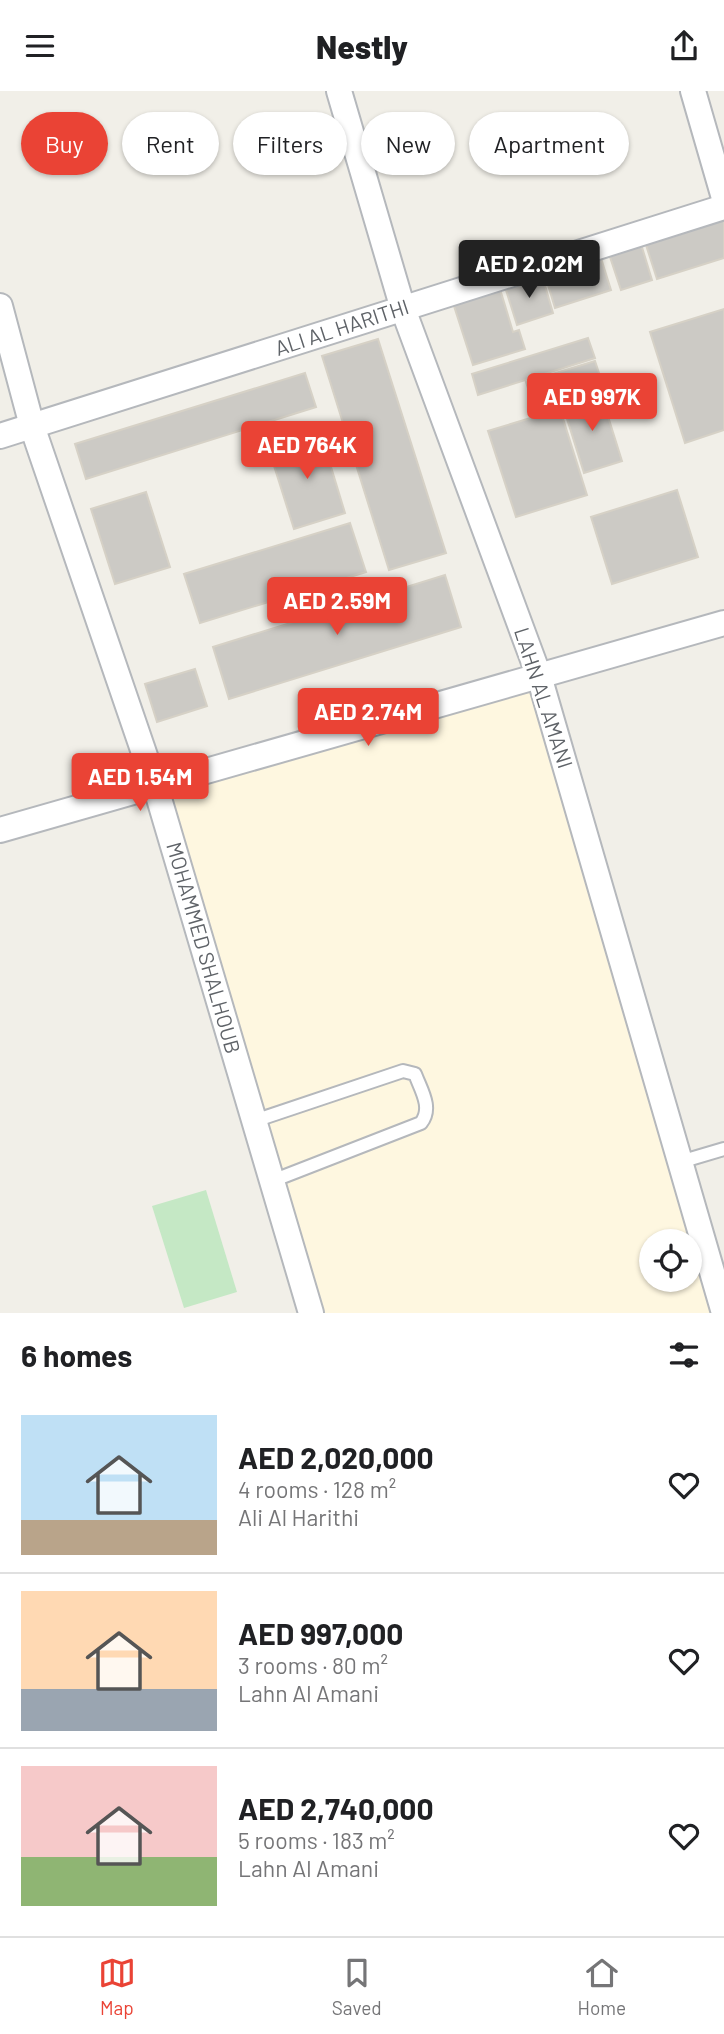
<!DOCTYPE html>
<meta charset="utf-8">
<style>
:root{--surface:#fff;--page:#f6f6f6;--text:#202124;--muted:#757577;--line:#e0e0e0;--accent:#ea4335}
body{margin:0;font-family:Barlow,sans-serif;background:var(--page);color:var(--text);height:100vh;display:flex;flex-direction:column;font-size:26px;white-space:nowrap}
*{box-sizing:border-box;margin:0}
p{font-size:23px;color:var(--muted)}
.icon{flex:none;width:38px;height:38px;fill:none;stroke:currentColor;stroke-width:2;stroke-linecap:round;stroke-linejoin:round}
.map{position:relative;height:1222px;overflow:hidden}
.sheet{display:flex;flex-direction:column;background:var(--surface);flex:1}
.sheet>*{flex:none}
.hud{position:absolute;left:21px;top:21px;width:682px;height:63px;display:flex;gap:14px}
.fabs{position:absolute;left:639px;top:1138px;display:grid;gap:14px}
.fabs a{display:grid;place-items:center;width:63px;height:63px;border-radius:50%;background:var(--surface);box-shadow:0 2px 5px #0004;font-size:35px}
.price{position:absolute;translate:-50% -60px;padding:0 16px;border-radius:7px;background:var(--accent);color:#fff;font-size:23px;line-height:46px;filter:drop-shadow(0 2px 4px #0008)}
.price::after{content:'';position:absolute;left:50%;top:42px;width:21px;height:16px;margin-left:-10px;background:inherit;clip-path:polygon(0 0,100% 0,50% 100%)}
.price.active{background:#222;color:#fff}
ul{padding:0;list-style:none}
li{display:flex;align-items:center;gap:21px;height:175px;padding:0 21px}
li+li{border-top:2px solid var(--line)}
li span{display:grid;place-items:center;flex:none;width:196px;height:140px;border-radius:0px;color:#555}
li>.icon{margin-inline-start:auto}
span .icon{width:84px;height:84px;fill:#fffc;stroke-width:1}
li b{font-size:30px}
h2{display:flex;justify-content:space-between;align-items:center;height:84px;padding:0 21px;font-size:30px}
.tag{padding:0 24px;border-radius:32px;background:var(--surface);box-shadow:0 2px 5px #0004;font-size:24px;line-height:63px}
.tag.active{background:var(--accent);color:#fff}
header{display:flex;justify-content:space-between;align-items:center;height:91px;padding:0 21px;background:var(--surface);font-size:32px;font-weight:800}
.menu{display:flex;justify-content:space-around;align-items:center;height:98px;border-top:2px solid var(--line);background:var(--surface);font-size:19px;color:var(--muted)}
.menu a{display:grid;justify-items:center;gap:4px}
.menu .active{color:var(--accent)}
.map>svg:first-child{display:block}
</style>
<header><svg class="icon" aria-label="menu" viewBox="0 0 24 24"><path d="M4 6h16M4 12h16M4 18h16"/></svg>Nestly<svg class="icon" aria-label="share" viewBox="0 0 24 24"><path d="M12 15V3M7 8l5-5 5 5M5 13v7h14v-7"/></svg></header>
<div class="map">
<svg width="724" height="1222" viewBox="0 0 724 1222">
<rect width="100%" height="100%" fill="#f1efe8"/>
<path fill="#fef7e0" fill-rule="evenodd" d="M539 585 724 1222H311L155 694ZM651 1150H690V1188H651Z"/>
<polygon fill="#c5e8c5" points="206,1099 237,1201 184,1217 152,1115"/>
<g fill="#cccac5" stroke="#d6d1c6" stroke-width="2">
<polygon points="724,129 724,167 657,188 646,154"/>
<polygon points="641,153 652,189 621,199 609,163"/>
<polygon points="601,167 611,199 555,217 545,184"/>
<polygon points="542,184 553,222 517,234 505,196"/>
<polygon points="500,198 513,241 519,239 525,258 473,274 453,212"/>
<polygon points="724,218 724,339 685,352 650,241"/>
<polygon points="588,247 595,267 478,304 472,283"/>
<polygon points="378,248 446,462 389,479 322,265"/>
<polygon points="595,270 601,288 532,310 526,291"/>
<polygon points="305,282 316,316 86,388 75,353"/>
<polygon points="601,303 622,370 584,382 563,315"/>
<polygon points="560,318 587,404 516,426 488,340"/>
<polygon points="321,343 345,422 294,438 269,359"/>
<polygon points="677,399 698,466 612,493 591,426"/>
<polygon points="146,401 170,476 115,493 91,418"/>
<polygon points="350,432 366,481 200,532 184,483"/>
<polygon points="445,484 461,536 229,608 213,556"/>
<polygon points="195,578 207,615 157,631 145,593"/>
</g>
<g fill="none" stroke-linecap="round" stroke-linejoin="round">
<defs>
<g id="service">
<path d="M254 1030 403 980 415 983C421 999 433 1017 421 1032L272 1090"/>
<polyline points="680,1071 724,1058"/>
</g>
<g id="minor">
<polyline points="339,0 403,218 539,585 724,1222"/>
<polyline points="693,0 724,107"/>
<polyline points="0,215 32,335 155,694 311,1222"/>
<polyline points="0,345 724,116"/>
<polyline points="0,739 724,532"/>
</g>
</defs>
<use href="#service" stroke="#b5b8bc" stroke-width="16"/>
<use href="#minor" stroke="#b5b8bc" stroke-width="28"/>
<use href="#service" stroke="#fff" stroke-width="12"/>
<use href="#minor" stroke="#fff" stroke-width="24"/>
</g>
<g text-anchor="middle" stroke-width="6" stroke-linejoin="round" paint-order="stroke">
<g font-size="21" fill="#5f6368" stroke="#fff">
<text transform="translate(342 237) rotate(-18)" y="7">ALI AL HARITHI</text>
<text transform="translate(543 607) rotate(72)" y="7">LAHN AL AMANI</text>
<text transform="translate(203 857) rotate(74)" y="7">MOHAMMED SHALHOUB</text>
</g>
</g>
</svg>
<div class="fabs">
<a><svg class="icon" aria-label="locate" viewBox="0 0 24 24"><circle cx="12" cy="12" r="6"/><path d="M12 2v4M12 18v4M2 12h4M18 12h4"/></svg></a>
</div>
<b class="price active" style="left:529px;top:209px">AED 2.02M</b>
<b class="price" style="left:592px;top:342px">AED 997K</b>
<b class="price" style="left:307px;top:390px">AED 764K</b>
<b class="price" style="left:337px;top:546px">AED 2.59M</b>
<b class="price" style="left:368px;top:657px">AED 2.74M</b>
<b class="price" style="left:140px;top:722px">AED 1.54M</b>
<div class="hud">
<a class="tag active">Buy</a>
<a class="tag">Rent</a>
<a class="tag">Filters</a>
<a class="tag">New</a>
<a class="tag">Apartment</a>
</div>
</div>
<section class="sheet">
<h2>6 homes<svg class="icon" aria-label="filters" viewBox="0 0 24 24"><path d="M4 7h16M4 17h16"/><circle cx="9" cy="7" r="2"/><circle cx="15" cy="17" r="2"/></svg></h2>
<ul>
<li><span style="background:linear-gradient(#bfe0f5 75%,#b9a48a 0)"><svg class="icon" aria-label="home" viewBox="0 0 24 24"><path d="M3 11l9-7 9 7M6 9v11h12V9"/></svg></span><div><b>AED 2,020,000</b><p>4 rooms · 128 m²</p><p>Ali Al Harithi</p></div><svg class="icon" aria-label="heart" viewBox="0 0 24 24"><path d="M12 20l-8-8c-3-5 5-10 8-4 3-6 11-1 8 4z"/></svg></li>
<li><span style="background:linear-gradient(#ffd9b3 70%,#9aa5b1 0)"><svg class="icon" aria-label="home" viewBox="0 0 24 24"><path d="M3 11l9-7 9 7M6 9v11h12V9"/></svg></span><div><b>AED 997,000</b><p>3 rooms · 80 m²</p><p>Lahn Al Amani</p></div><svg class="icon" aria-label="heart" viewBox="0 0 24 24"><path d="M12 20l-8-8c-3-5 5-10 8-4 3-6 11-1 8 4z"/></svg></li>
<li><span style="background:linear-gradient(#f6c9c9 65%,#8fb573 0)"><svg class="icon" aria-label="home" viewBox="0 0 24 24"><path d="M3 11l9-7 9 7M6 9v11h12V9"/></svg></span><div><b>AED 2,740,000</b><p>5 rooms · 183 m²</p><p>Lahn Al Amani</p></div><svg class="icon" aria-label="heart" viewBox="0 0 24 24"><path d="M12 20l-8-8c-3-5 5-10 8-4 3-6 11-1 8 4z"/></svg></li>
</ul>
</section>
<nav class="menu">
<a class="active"><svg class="icon" aria-label="map" viewBox="0 0 24 24"><path d="M3 6l6-2 6 2 6-2v14l-6 2-6-2-6 2zM9 4v14M15 6v14"/></svg>Map</a>
<a><svg class="icon" aria-label="saved" viewBox="0 0 24 24"><path d="M7 4h10v16l-5-4-5 4z"/></svg>Saved</a>
<a><svg class="icon" aria-label="home" viewBox="0 0 24 24"><path d="M3 11l9-7 9 7M6 9v11h12V9"/></svg>Home</a>
</nav>
